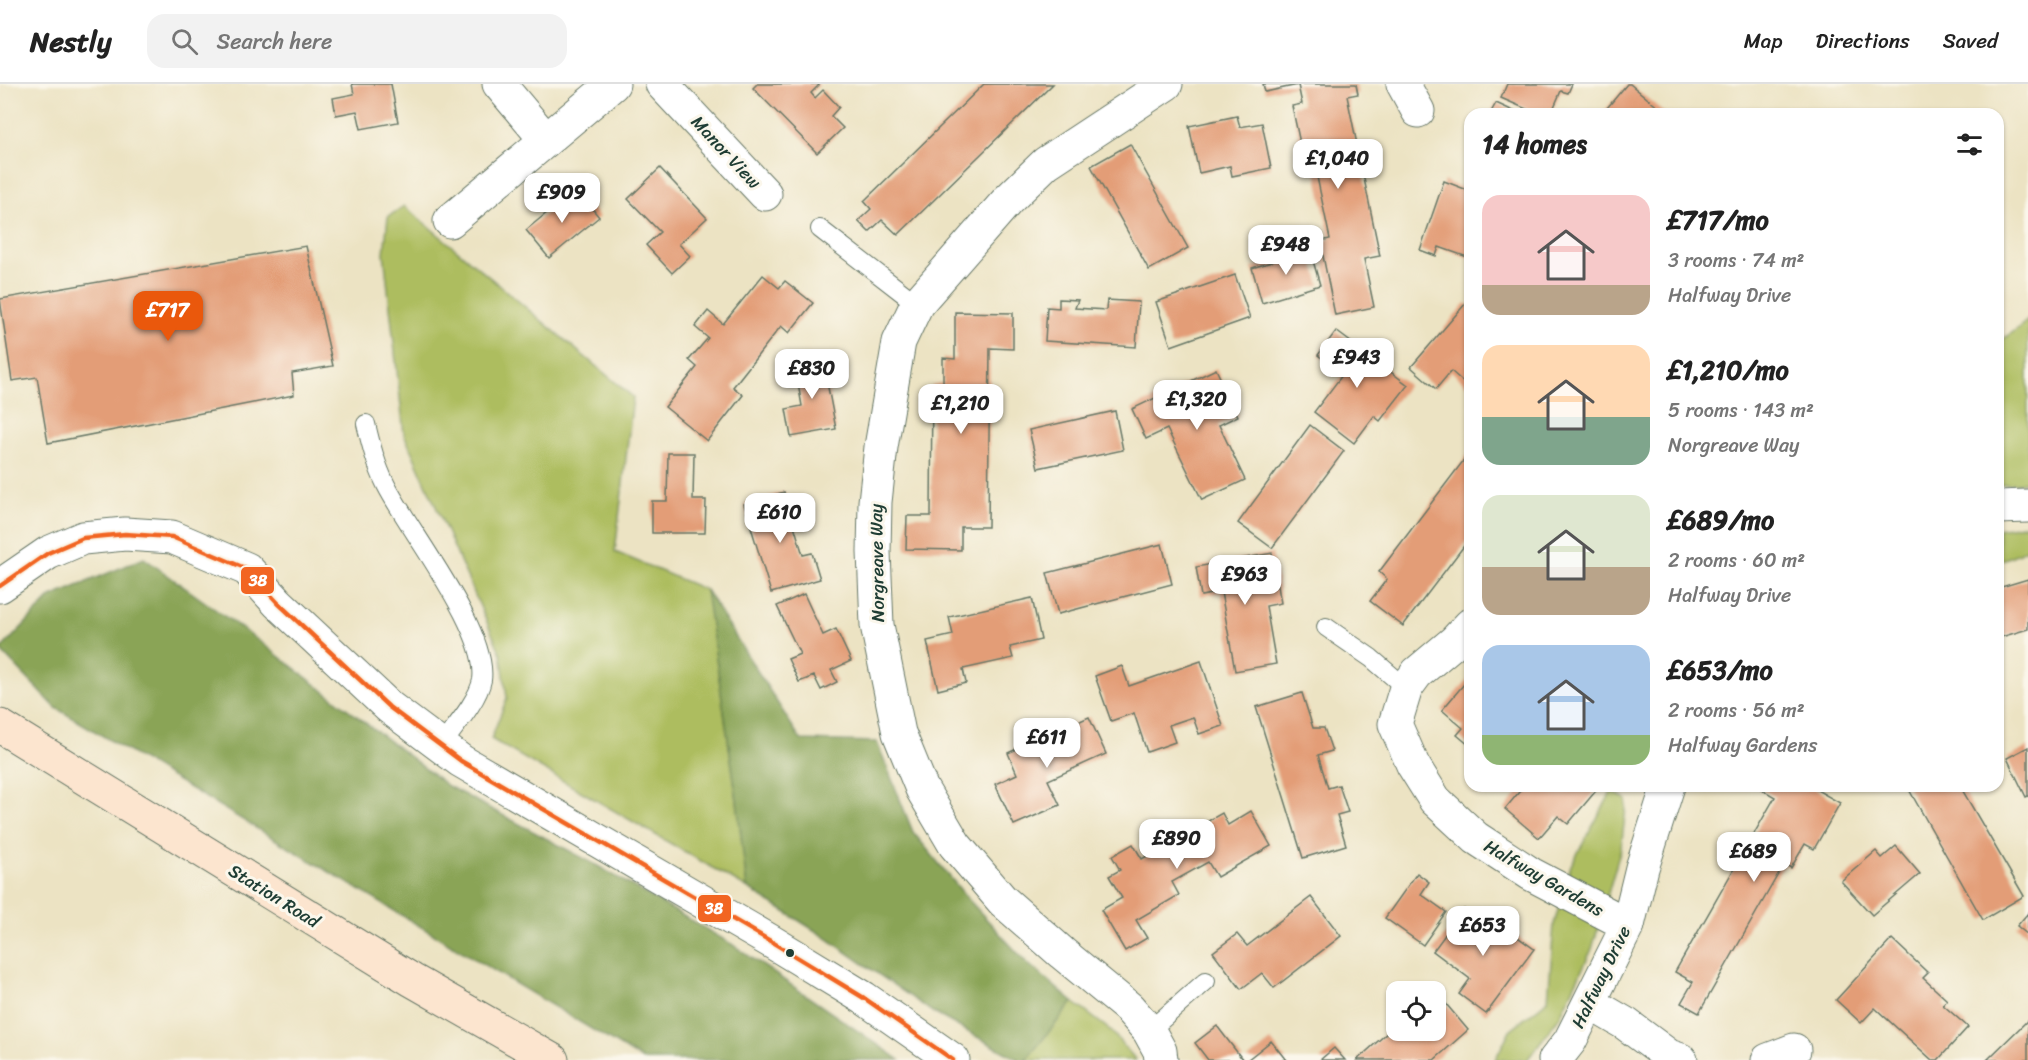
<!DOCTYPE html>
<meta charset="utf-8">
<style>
:root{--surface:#fff;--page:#f2f2f2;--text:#222;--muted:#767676;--line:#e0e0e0;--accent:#ea580c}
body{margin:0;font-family:Sriracha,sans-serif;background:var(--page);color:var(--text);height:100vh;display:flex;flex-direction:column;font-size:22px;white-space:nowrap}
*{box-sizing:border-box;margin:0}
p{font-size:20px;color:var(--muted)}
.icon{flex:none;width:33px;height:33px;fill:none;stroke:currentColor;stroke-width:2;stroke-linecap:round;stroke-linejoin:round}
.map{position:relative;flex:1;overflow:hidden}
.details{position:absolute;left:1464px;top:24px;width:540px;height:684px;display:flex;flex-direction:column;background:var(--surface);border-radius:18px;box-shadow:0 2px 4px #0004}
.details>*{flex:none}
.fabs{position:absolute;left:1386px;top:897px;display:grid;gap:12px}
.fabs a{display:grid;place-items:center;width:60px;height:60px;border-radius:12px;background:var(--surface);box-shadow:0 2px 4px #0004;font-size:30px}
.price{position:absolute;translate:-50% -51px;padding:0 14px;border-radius:12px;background:#fff;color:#222;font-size:20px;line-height:39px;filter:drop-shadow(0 2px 3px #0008)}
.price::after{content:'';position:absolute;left:50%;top:36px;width:18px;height:14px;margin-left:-9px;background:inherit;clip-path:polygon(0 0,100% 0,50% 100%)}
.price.active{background:var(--accent);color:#fff}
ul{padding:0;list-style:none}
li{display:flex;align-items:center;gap:18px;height:150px;padding:0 18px}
li span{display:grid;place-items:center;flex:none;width:168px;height:120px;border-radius:18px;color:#555}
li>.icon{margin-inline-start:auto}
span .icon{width:72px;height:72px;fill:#fffc;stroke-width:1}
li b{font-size:26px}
h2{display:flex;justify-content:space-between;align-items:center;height:72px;padding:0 18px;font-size:26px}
header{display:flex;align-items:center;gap:36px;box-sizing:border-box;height:84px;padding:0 30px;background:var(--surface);border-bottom:2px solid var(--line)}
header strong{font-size:28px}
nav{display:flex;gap:33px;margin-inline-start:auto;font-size:21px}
.search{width:420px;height:54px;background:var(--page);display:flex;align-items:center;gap:15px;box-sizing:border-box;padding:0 21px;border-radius:18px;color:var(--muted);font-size:22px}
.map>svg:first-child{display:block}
</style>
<header>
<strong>Nestly</strong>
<div class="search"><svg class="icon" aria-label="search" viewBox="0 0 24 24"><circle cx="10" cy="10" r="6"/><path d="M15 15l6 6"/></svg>Search here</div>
<nav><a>Map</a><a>Directions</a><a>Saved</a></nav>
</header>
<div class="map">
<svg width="2028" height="976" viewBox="0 0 2028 976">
<rect width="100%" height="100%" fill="#fbf7ec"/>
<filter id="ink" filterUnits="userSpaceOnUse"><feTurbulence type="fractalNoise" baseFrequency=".0167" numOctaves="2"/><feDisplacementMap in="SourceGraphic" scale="12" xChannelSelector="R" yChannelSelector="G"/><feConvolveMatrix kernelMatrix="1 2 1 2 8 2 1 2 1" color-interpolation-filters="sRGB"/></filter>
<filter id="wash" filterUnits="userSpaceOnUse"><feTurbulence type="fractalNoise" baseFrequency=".008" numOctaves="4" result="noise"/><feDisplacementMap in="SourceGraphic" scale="24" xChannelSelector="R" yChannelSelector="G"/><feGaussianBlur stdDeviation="1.35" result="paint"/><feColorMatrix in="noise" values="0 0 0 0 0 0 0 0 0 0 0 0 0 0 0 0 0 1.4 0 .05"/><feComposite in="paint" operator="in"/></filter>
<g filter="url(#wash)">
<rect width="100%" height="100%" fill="#ece3c3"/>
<g fill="#adbd5f" stroke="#667d4a" stroke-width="1.5">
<polygon points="404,122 633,313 615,468 706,506 737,716 747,804 491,655 507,614 501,570 404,350 384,169 388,133"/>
<polygon points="2028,236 2028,398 1998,401 1998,257 2008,252"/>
<polygon points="2028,440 2028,465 1998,478 1998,445"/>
<polygon points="1612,707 1627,716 1621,764 1592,865 1560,932 1527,976 1495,976 1510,946 1548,916 1554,840 1571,781"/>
<polygon points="1073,918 1110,946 1136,976 1026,976"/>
</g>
<g fill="#8aa456" stroke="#547045" stroke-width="1.5">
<polygon points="144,474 259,557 448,702 596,781 733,861 900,976 643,976 56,624 0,566 51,513"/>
<polygon points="706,506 801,656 877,658 913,748 968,815 1026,878 1073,918 1026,976 1019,976 934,929 822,851 747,804 737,716"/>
</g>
<g id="blocks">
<g fill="#e39d77">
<polygon points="352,0 391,0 398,38 361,45 357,27 336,31 333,14 354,10"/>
<polygon points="757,0 820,0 811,9 815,14 823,6 839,23 831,32 843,44 817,69 753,4"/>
<polygon points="984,0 1053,0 898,151 882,136 869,148 858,137 871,125 864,117"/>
<polygon points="1263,0 1356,0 1358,10 1347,12 1380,172 1364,175 1374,223 1335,231 1320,157 1330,155 1311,64 1301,64 1292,22 1302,20 1298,1 1265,8"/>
<polygon points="1507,0 1572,0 1568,9 1561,7 1551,30 1538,30 1501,14"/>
<polygon points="1627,0 1630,0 1666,30 1602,30"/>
<polygon points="1496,19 1520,30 1490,30"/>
<polygon points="1237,32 1240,43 1262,39 1271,84 1232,92 1230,82 1199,89 1189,42"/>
<polygon points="1130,60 1188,164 1149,186 1091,82"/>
<polygon points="660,84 707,134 679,160 690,172 672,189 646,161 660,148 628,115"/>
<polygon points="1444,97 1470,107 1470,174 1439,163 1436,172 1420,166"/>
<polygon points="576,105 599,133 549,174 526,146"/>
<polygon points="306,162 333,282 292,289 294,311 48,359 37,293 12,297 0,215"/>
<polygon points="1310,166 1320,201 1262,219 1252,184"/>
<polygon points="763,191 779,204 785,197 813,219 789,249 781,242 733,303 743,311 707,357 665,323 697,283 689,276 708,254 695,243 708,227 723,240"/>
<polygon points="1235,191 1250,234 1171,262 1156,218"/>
<polygon points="1059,215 1078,216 1075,224 1106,226 1107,216 1139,218 1136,263 1045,257 1047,223 1059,224"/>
<polygon points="1466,219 1470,222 1470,304 1451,287 1436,305 1411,283"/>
<polygon points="955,228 1013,229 1013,265 990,264 988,443 961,443 961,466 906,465 907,432 931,432 932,301 943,299 943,274 955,275"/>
<polygon points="1336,247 1408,301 1380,337 1374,332 1354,359 1314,328 1343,290 1318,271"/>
<polygon points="822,272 836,345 791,353 786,325 802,322 794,277"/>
<polygon points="1216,285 1238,332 1219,341 1245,396 1202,416 1167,345 1146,355 1132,325"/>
<polygon points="1115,327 1123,366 1038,384 1029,346"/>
<polygon points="1310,341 1344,367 1272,464 1238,439"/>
<polygon points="1470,368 1470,454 1403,542 1370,517 1387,495 1379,488"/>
<polygon points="668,369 694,369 693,416 706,416 705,449 652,449 652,417 667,417"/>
<polygon points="784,408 803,471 812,469 820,495 771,509 744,420"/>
<polygon points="1162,460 1172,500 1058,530 1047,489"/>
<polygon points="1272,469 1281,519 1266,522 1276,580 1235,587 1221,508 1201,512 1196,483"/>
<polygon points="2028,495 2028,545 1998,554 1998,504"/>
<polygon points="804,510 823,551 836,545 851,577 831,586 837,598 821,606 814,592 799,598 788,575 800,570 777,522"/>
<polygon points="1032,514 1041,556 1010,563 1013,574 963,585 966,599 938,606 927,557 953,551 949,533"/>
<polygon points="1201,577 1223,642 1199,650 1193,633 1169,641 1175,658 1147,668 1134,629 1111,637 1095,592 1122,582 1129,602"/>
<polygon points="1470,593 1470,662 1457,651 1463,644 1442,626"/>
<polygon points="1302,609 1313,644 1324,644 1332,667 1318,671 1328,704 1339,701 1348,728 1337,731 1346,761 1303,774 1256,623"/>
<polygon points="1089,633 1106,670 1048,696 1060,721 1014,741 995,700 1017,690 1008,669"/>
<polygon points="2028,663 2028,712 2026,713 2007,674"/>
<polygon points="1524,702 1600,702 1568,740 1558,732 1539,754 1505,725"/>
<polygon points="1756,702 1810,702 1840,719 1814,765 1805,760 1791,784 1784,780 1699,929 1681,919 1693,898 1675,888 1775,713"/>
<polygon points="1907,702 1960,702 2024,812 1983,836"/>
<polygon points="1251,727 1271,762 1217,793 1208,778 1172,798 1179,811 1136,836 1147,854 1125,867 1101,826 1122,814 1109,792 1120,786 1112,772 1133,760 1142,775 1222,729 1228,741"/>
<polygon points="1896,762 1920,790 1872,831 1841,797 1876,767 1882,774"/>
<polygon points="1417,789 1429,798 1421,810 1446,828 1423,861 1385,834"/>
<polygon points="1311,813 1341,852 1274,904 1262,889 1241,905 1213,868 1237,850 1247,862"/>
<polygon points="1464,825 1486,842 1492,834 1534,865 1486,930 1459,910 1470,895 1433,867"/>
<polygon points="2028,829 2028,851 2017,842"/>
<polygon points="1892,855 1928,889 1923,894 1947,916 1943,921 1968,943 1938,976 1932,976 1875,924 1861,939 1836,916"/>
<polygon points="1436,908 1468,946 1434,976 1357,976 1396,941 1396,946 1436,946"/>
<polygon points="2028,936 2028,976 1987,976"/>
<polygon points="1217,942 1243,976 1208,976 1195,959"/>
<polygon points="1271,957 1286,976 1247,976"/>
<polygon points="1334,964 1345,976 1320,976"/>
</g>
</g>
</g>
<g filter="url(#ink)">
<use href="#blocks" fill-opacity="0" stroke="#677766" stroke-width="1.5"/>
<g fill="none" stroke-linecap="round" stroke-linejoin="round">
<defs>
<g id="lane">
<polyline points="820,145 917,220"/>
<path d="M366 340C371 361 376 381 386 401 409 447 489 546 482 596 478 617 453 645 441 662"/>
<polyline points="1326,543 1371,574 1406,604"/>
<polyline points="1149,947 1206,897"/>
</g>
<g id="street">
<polyline points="499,0 546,56"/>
<polyline points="662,0 765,110"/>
<polyline points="1403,0 1418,27"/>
<polyline points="450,137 613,0"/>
<polyline points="1998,423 2028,422"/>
<polyline points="0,502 48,469 83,454 125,450 172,453 247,485 278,519 389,623 461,677 772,858 864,914 953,976"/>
<polyline points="1470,541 1454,558 1417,589 1406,604 1395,640 1413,681 1435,716 1476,754 1531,790 1628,841"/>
<polyline points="1590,919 1626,940 1669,972 1681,976"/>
<polyline points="1161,976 1160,967 1149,947 1129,924 1062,869 1003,817 955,761 922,705 899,649 877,541 874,468 875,418 881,363 899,258 917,220 1008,116 1046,79 1166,0"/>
<polyline points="1555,976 1570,957 1628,841 1642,784 1668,702"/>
<polyline points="1768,976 1794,966"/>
</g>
<polyline id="secondary" points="0,642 412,896 552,976"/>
</defs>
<use href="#lane" stroke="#677766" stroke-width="20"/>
<use href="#street" stroke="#677766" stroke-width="35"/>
<use href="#secondary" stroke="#677766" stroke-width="35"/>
<use href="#lane" stroke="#fff" stroke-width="18"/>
<use href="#street" stroke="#fff" stroke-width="33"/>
<use href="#secondary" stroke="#fce5cf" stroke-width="33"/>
<defs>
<polyline id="bus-1" points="0,502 48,469 83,454 125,450 172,453 247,485 278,519 389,623 461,677 772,858 864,914 953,976"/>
</defs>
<use href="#bus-1" stroke="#fbf7ec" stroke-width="9"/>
<use href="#bus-1" stroke="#f26522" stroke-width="4.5"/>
</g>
</g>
<circle fill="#1f3d34" stroke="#fbf7ec" stroke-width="2" cx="790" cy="869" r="5"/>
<g text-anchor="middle" stroke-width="6" stroke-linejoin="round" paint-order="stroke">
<g font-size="18" fill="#1f3d34" stroke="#fbf7ec">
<text transform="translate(726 68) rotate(47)" y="6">Manor View</text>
<text transform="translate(877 479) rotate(-91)" y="6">Norgreave Way</text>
<text transform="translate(1544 794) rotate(30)" y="6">Halfway Gardens</text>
<text transform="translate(274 812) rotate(32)" y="6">Station Road</text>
<text transform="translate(1601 893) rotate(-64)" y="6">Halfway Drive</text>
</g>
</g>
<g stroke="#fbf7ec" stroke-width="2">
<rect x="240" y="482" width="35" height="29" rx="6" fill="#f26522"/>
<rect x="697" y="810" width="35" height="29" rx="6" fill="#f26522"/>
</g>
<g font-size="16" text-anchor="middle" font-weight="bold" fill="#fff">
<text x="258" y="502">38</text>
<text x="714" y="830">38</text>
</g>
</svg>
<div class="fabs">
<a><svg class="icon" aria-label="locate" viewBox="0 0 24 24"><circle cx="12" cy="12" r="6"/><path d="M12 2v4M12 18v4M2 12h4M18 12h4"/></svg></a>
</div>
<b class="price" style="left:1338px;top:106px">£1,040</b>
<b class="price" style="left:562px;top:140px">£909</b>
<b class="price" style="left:1286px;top:192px">£948</b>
<b class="price active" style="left:168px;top:258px">£717</b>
<b class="price" style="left:1357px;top:305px">£943</b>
<b class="price" style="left:812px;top:316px">£830</b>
<b class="price" style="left:1197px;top:347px">£1,320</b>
<b class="price" style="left:961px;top:351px">£1,210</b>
<b class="price" style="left:780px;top:460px">£610</b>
<b class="price" style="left:1245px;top:522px">£963</b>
<b class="price" style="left:1047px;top:685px">£611</b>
<b class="price" style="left:1177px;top:786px">£890</b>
<b class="price" style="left:1754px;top:799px">£689</b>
<b class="price" style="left:1483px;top:873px">£653</b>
<section class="details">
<h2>14 homes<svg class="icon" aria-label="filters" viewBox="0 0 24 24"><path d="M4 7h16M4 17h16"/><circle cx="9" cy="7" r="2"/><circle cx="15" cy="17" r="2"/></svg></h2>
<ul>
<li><span style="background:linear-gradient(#f6c9c9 75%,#b9a48a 0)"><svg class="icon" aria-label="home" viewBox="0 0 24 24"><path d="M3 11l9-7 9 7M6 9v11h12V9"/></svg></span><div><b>£717/mo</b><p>3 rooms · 74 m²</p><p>Halfway Drive</p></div></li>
<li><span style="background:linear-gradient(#ffd9b3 60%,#7fa58c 0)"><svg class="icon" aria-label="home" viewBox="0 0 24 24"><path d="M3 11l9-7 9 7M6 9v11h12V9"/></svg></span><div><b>£1,210/mo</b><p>5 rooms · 143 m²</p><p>Norgreave Way</p></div></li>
<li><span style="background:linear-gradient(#dfe7d0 60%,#b9a48a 0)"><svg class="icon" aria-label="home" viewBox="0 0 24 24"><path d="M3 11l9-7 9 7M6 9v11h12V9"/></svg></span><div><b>£689/mo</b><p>2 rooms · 60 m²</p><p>Halfway Drive</p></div></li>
<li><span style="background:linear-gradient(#a9c7e8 75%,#8fb573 0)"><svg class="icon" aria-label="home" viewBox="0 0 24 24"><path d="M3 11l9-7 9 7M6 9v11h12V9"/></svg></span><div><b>£653/mo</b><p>2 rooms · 56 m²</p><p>Halfway Gardens</p></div></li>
</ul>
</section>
</div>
